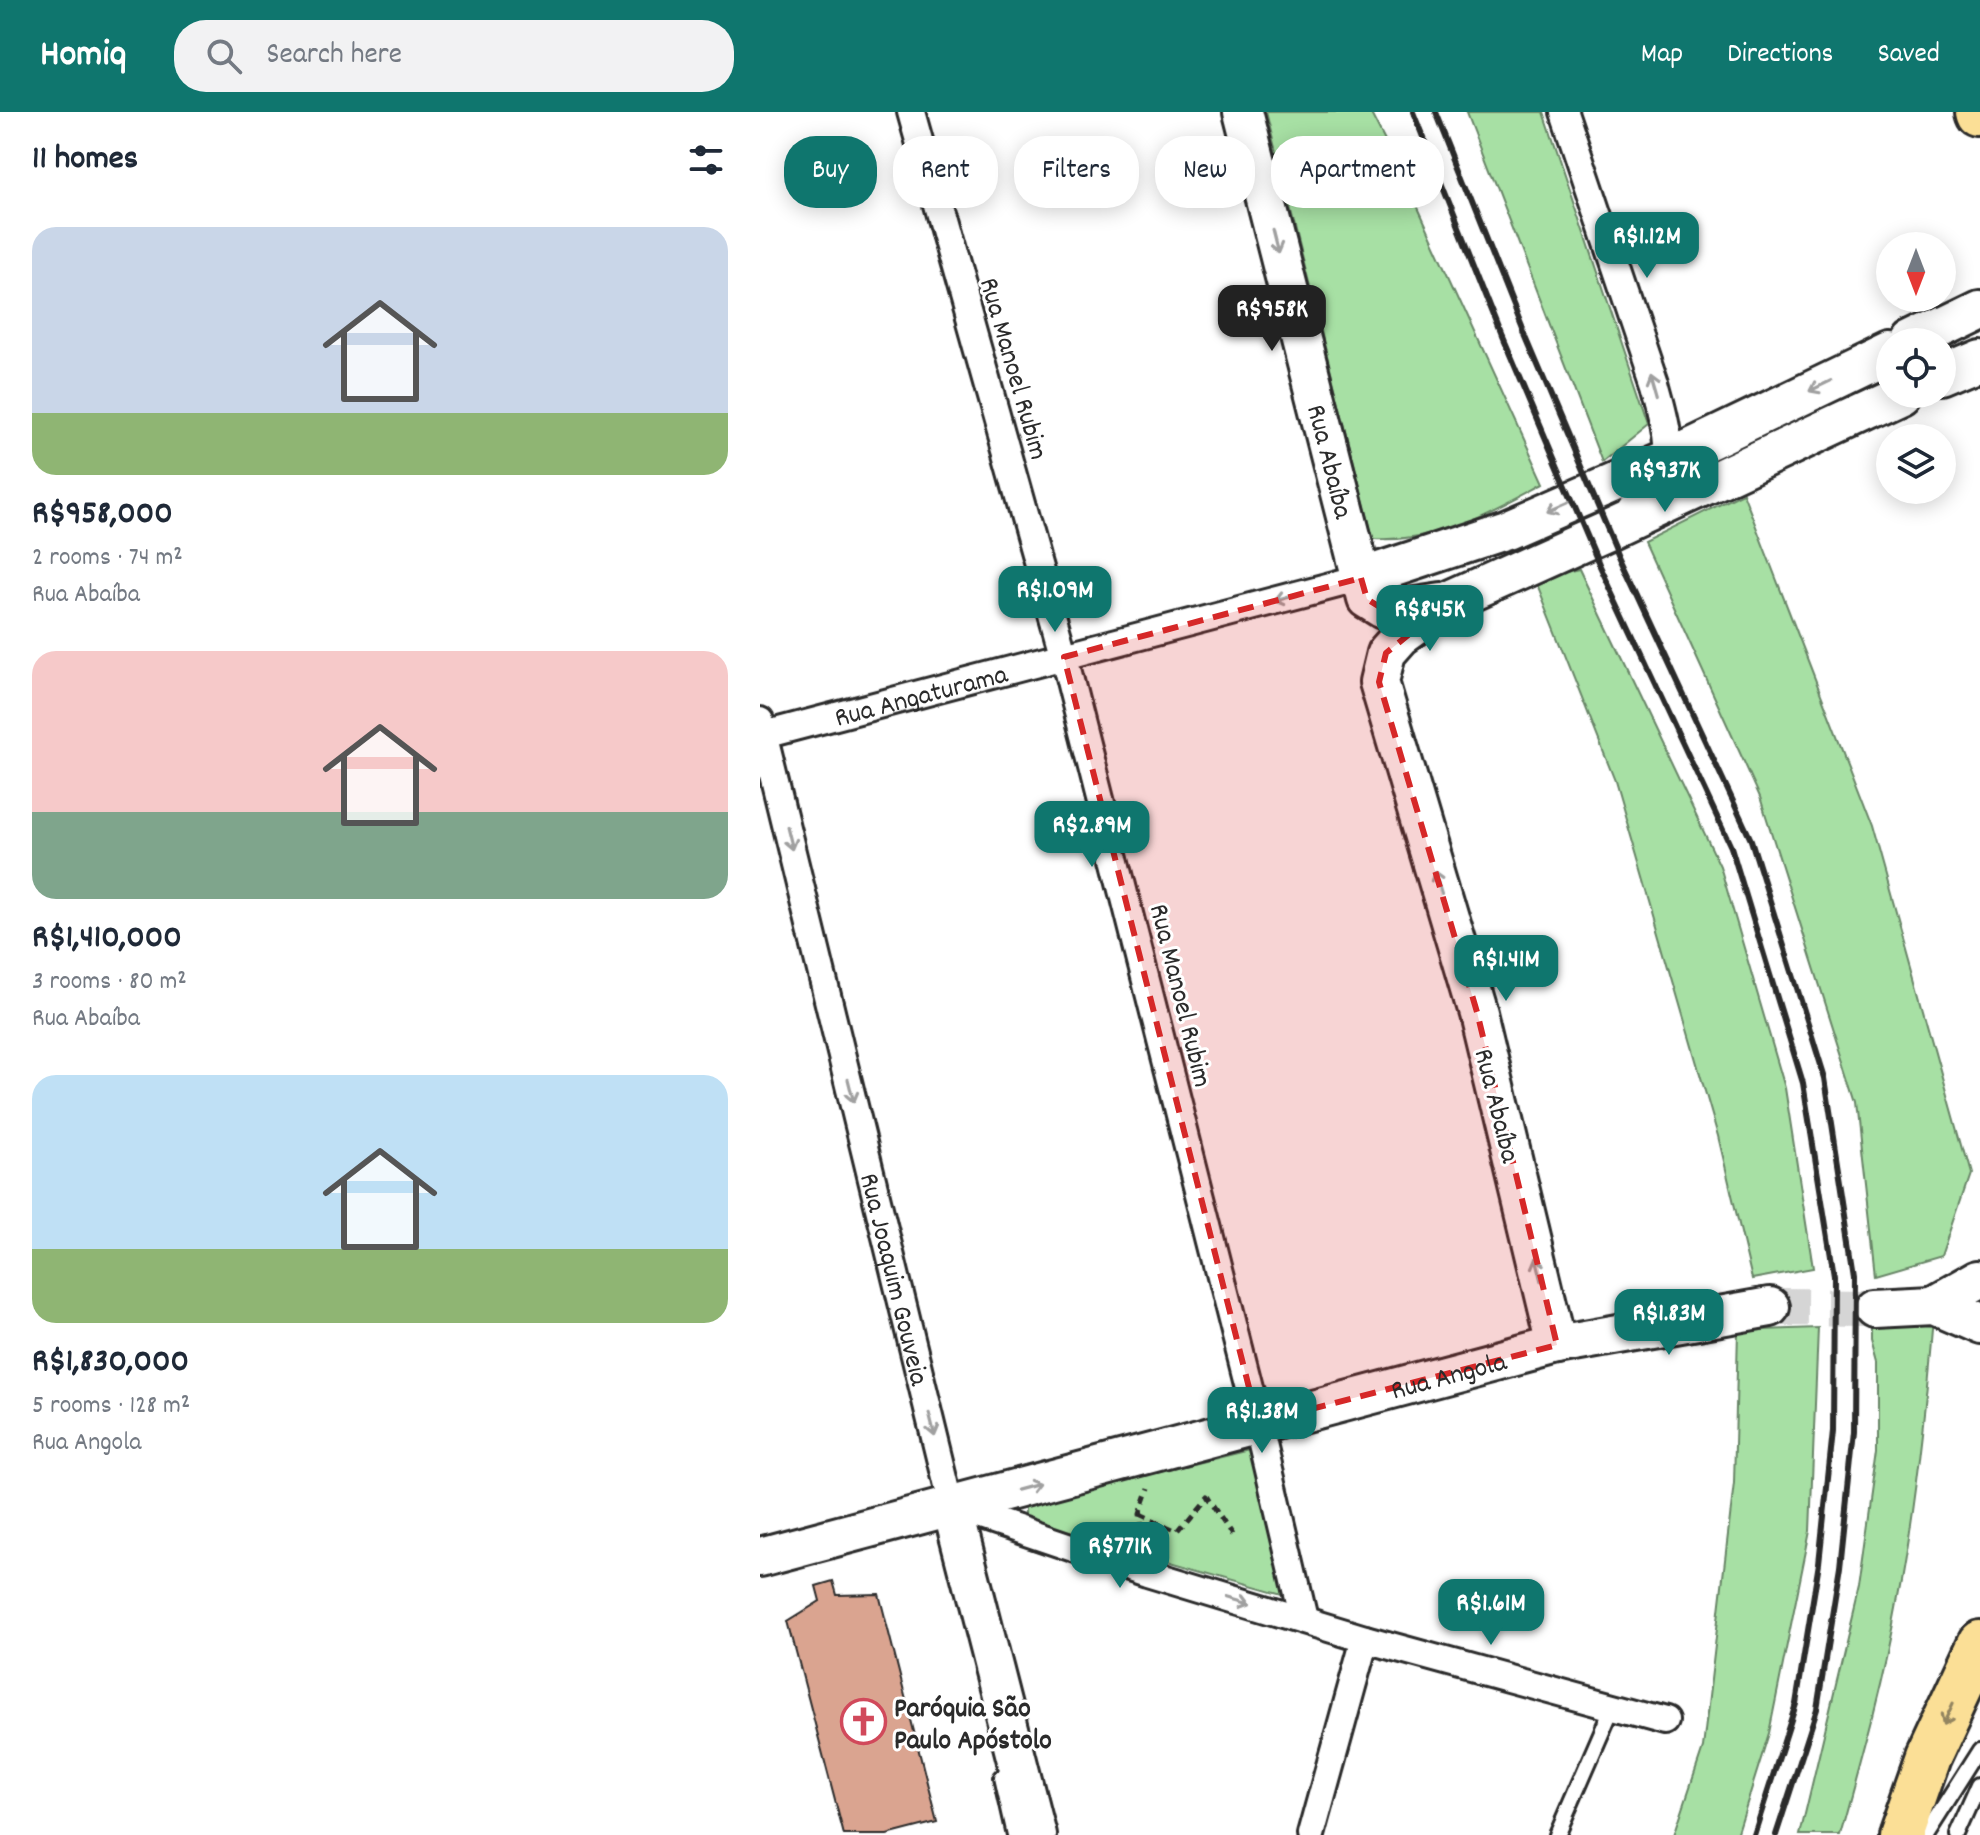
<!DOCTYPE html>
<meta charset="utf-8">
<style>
:root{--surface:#fff;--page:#f2f2f3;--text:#1f2937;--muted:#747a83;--accent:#0f766e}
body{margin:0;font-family:Dekko,sans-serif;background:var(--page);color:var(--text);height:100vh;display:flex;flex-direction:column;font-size:30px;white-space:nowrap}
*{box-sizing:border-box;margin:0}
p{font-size:26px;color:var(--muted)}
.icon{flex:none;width:44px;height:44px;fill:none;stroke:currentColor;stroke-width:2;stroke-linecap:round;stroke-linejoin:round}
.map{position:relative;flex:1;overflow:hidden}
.details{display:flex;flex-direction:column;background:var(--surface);width:760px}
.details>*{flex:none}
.hud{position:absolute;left:24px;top:24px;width:760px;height:72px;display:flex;gap:16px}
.needle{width:52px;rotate:180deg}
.buttons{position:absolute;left:1116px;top:120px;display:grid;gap:16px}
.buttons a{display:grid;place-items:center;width:80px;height:80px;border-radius:50%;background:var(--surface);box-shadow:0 4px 20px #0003;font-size:40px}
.price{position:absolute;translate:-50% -68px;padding:0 18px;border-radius:16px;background:var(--accent);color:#fff;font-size:26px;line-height:52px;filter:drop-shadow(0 2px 4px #0008)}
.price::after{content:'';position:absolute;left:50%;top:48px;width:24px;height:18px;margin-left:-12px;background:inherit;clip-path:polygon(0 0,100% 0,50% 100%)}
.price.on{background:#222;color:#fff}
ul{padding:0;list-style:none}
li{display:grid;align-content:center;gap:16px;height:424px;padding:0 32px}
li span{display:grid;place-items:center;height:248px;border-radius:24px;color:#555}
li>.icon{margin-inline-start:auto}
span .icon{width:144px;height:144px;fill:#fffc;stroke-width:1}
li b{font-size:34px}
h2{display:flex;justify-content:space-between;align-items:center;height:96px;padding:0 32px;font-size:34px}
.chip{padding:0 28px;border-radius:32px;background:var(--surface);box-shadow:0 4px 20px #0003;font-size:28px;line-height:72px}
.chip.on{background:var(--accent);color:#fff}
header{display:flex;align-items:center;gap:48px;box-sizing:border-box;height:112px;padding:0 40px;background:var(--accent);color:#fff}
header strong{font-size:38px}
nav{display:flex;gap:44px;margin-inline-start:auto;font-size:28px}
.search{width:560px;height:72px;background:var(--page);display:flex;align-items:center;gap:20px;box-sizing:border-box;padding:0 28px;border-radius:32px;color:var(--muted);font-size:30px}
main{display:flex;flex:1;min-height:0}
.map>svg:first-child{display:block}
</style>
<header>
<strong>Homiq</strong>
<div class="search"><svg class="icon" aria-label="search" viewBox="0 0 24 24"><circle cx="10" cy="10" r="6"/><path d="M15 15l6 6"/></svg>Search here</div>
<nav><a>Map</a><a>Directions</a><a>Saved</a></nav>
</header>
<main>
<section class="details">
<h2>11 homes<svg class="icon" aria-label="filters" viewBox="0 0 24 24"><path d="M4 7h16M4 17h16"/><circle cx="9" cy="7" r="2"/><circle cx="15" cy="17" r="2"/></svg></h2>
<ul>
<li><span style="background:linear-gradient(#c9d6e8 75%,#8fb573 0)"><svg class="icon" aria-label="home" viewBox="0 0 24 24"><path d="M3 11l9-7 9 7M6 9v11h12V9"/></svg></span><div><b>R$958,000</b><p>2 rooms · 74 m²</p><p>Rua Abaíba</p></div></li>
<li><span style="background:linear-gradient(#f6c9c9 65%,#7fa58c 0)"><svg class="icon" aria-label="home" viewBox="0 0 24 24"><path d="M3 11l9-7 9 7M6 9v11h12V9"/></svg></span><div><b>R$1,410,000</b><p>3 rooms · 80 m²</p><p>Rua Abaíba</p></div></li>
<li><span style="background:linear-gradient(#bfe0f5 70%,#8fb573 0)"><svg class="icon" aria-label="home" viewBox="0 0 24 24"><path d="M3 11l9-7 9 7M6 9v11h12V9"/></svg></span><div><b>R$1,830,000</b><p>5 rooms · 128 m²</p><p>Rua Angola</p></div></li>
</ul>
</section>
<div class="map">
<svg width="1220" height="1723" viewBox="0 0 1220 1723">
<rect width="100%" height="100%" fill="#fff"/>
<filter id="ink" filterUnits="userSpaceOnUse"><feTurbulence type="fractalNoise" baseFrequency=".0125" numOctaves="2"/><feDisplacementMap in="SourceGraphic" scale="16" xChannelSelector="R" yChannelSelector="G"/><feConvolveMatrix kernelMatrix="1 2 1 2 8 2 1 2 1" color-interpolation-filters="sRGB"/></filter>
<g filter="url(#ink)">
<g fill="#a7e0a4" stroke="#698668" stroke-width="2">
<path d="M506 0H610L650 78 784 371C730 400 677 431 613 427Z"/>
<polygon points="707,0 784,0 889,312 842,350"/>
<polygon points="983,381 1112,714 1209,1062 1181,1144 1116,1163 1097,991 1000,685 884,430"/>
<polygon points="819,457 960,754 1025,976 1053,1156 992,1167 958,1024 855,669 775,467"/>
<path d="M1173 1206C1165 1301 1155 1397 1137 1491 1123 1569 1101 1647 1080 1723H1040L1099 1475 1118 1338V1251L1112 1229V1209Z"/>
<polygon points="1058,1216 1050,1419 1009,1621 977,1723 914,1723 943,1636 974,1371 978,1219"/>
<polygon points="490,1338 530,1484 264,1408 264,1393"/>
</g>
<polygon fill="#daa490" stroke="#2b2b2b" stroke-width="2" points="73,1469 77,1483 119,1482 177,1710 127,1723 84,1723 28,1509 60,1489 56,1474"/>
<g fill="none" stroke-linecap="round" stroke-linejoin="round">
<polyline stroke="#d5d5d5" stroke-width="38" stroke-dasharray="38 19" stroke-linecap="butt" points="1010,1195 1115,1196"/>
<defs>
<g id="lane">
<polyline points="242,1665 255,1723"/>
<polyline points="797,1723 853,1594"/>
<polyline points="1166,1723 1220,1638"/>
<polyline points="1198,1723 1220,1674"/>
</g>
<g id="street">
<polyline points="151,0 304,545 498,1311 544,1507"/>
<path d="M804 0 895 271C902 297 916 340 903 366 897 379 881 389 871 398"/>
<path id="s1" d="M0 609 192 1395 387 1461 605 1527 905 1609"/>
<path id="s2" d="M0 624 601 466"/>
<polyline points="551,1723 605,1527"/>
</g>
<g id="secondary">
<path id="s3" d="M483 0 607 487 623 497H642L682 491"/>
<polyline points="1152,230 1220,197"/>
<polyline points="1182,263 1220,247"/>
<polyline points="601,466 746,418 907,348 1130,241"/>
<polyline points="1174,1193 1220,1167"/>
<polyline points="1115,1196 1174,1193 1220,1213"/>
<polyline points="797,1233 717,900 619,570 626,541 641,524 689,490 845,420 1141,282"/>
<polyline points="192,1395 276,1723"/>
<path id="s4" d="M0 1445 797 1233 1010 1195"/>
</g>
<g id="highway">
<polyline points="1219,0 1220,3"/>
<polyline points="1140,1723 1167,1646 1220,1532"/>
</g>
</defs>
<use href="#lane" stroke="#2b2b2b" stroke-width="20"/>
<use href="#street" stroke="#2b2b2b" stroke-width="32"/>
<use href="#secondary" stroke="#2b2b2b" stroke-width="44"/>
<use href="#highway" stroke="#2b2b2b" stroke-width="50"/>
<g stroke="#2b2b2b" stroke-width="5" stroke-dasharray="8 6" stroke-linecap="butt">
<polyline points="380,1402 417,1419 446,1384 472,1423"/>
<polyline points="384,1432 380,1402 389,1376"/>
</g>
<use href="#lane" stroke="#fff" stroke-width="14"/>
<use href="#street" stroke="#fff" stroke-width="26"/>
<use href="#secondary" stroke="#fff" stroke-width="38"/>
<use href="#highway" stroke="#fbdf96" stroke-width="44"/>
<g stroke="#2b2b2b" stroke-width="6">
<polyline points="653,0 743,226 839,452 971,735 1043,971 1074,1163 1073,1319 1059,1451 1036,1592 994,1723"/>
<polyline points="676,0 763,218 859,444 991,728 1065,966 1095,1161 1094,1320 1080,1454 1057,1597 1016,1723"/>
</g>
</g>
<defs><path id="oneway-shaft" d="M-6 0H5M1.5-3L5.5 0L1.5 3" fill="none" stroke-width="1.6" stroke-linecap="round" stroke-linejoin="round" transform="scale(2)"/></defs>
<g stroke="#a0a0a0">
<use href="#oneway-shaft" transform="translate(516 130) rotate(76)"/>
<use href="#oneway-shaft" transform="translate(895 271) rotate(-106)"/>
<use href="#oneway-shaft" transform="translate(1060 274) rotate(154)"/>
<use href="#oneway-shaft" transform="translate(798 395) rotate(156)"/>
<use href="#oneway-shaft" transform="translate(526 486) rotate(165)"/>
<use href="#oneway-shaft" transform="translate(29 726) rotate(76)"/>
<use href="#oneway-shaft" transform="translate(678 770) rotate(-107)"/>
<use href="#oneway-shaft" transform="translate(91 979) rotate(76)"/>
<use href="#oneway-shaft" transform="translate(779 1157) rotate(-104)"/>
<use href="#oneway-shaft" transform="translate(172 1313) rotate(76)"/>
<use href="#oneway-shaft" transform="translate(268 1375) rotate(-15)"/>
<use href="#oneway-shaft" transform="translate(480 1488) rotate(16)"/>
</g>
<use stroke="#938560" href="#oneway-shaft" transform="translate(1188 1602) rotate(115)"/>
</g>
<path fill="#d62828" fill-opacity="0.2" stroke="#d62828" stroke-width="6" stroke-dasharray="16 10" stroke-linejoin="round" d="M601 466 607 487 623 497 689 490 626 541 619 570 717 900 797 1233 498 1311 304 545Z"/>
<defs>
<symbol id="church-ring" viewBox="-11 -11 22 22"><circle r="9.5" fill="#fff" stroke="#d1495b" stroke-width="1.5"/><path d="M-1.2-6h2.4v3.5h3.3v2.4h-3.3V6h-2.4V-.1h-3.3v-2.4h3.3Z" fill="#d1495b"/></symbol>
</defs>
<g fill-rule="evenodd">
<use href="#church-ring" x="78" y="1584" width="51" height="51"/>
</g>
<g text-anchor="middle" stroke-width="6" stroke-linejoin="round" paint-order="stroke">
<g font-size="28" fill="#2b2b2b" stroke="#fff">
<text transform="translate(256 256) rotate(74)" y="10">Rua Manoel Rubim</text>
<text dy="10" stroke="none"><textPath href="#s3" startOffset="360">Rua Abaíba</textPath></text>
<text dy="10" stroke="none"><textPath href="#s2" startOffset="166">Rua Angaturama</textPath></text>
<text transform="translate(423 883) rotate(76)" y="10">Rua Manoel Rubim</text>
<text transform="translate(739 993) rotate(76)" y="10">Rua Abaíba</text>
<text dy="10" stroke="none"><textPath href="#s1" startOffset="574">Rua Joaquim Gouveia</textPath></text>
<text dy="10" stroke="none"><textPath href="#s4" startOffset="712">Rua Angola</textPath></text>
</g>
<g font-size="28" font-weight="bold" fill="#2b2b2b" stroke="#fff" text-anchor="start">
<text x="134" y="1604">Paróquia São<tspan x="134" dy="32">Paulo Apóstolo</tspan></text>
</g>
</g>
</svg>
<div class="buttons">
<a><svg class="needle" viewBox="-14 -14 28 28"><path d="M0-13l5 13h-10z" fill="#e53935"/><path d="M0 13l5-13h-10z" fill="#747a83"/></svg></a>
<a><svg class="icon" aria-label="locate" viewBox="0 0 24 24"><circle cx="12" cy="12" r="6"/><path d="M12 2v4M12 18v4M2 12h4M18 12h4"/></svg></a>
<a><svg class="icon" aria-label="layers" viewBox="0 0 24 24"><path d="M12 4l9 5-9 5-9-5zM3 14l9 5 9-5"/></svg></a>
</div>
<b class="price" style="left:887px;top:168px">R$1.12M</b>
<b class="price on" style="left:512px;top:241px">R$958K</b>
<b class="price" style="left:905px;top:402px">R$937K</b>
<b class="price" style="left:295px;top:522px">R$1.09M</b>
<b class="price" style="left:670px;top:541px">R$845K</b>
<b class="price" style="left:332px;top:757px">R$2.89M</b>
<b class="price" style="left:746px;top:891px">R$1.41M</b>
<b class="price" style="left:909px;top:1245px">R$1.83M</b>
<b class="price" style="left:502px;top:1343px">R$1.38M</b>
<b class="price" style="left:360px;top:1478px">R$771K</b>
<b class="price" style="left:731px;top:1535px">R$1.61M</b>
<div class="hud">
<a class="chip on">Buy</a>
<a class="chip">Rent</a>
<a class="chip">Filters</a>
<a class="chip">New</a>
<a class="chip">Apartment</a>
</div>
</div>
</main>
